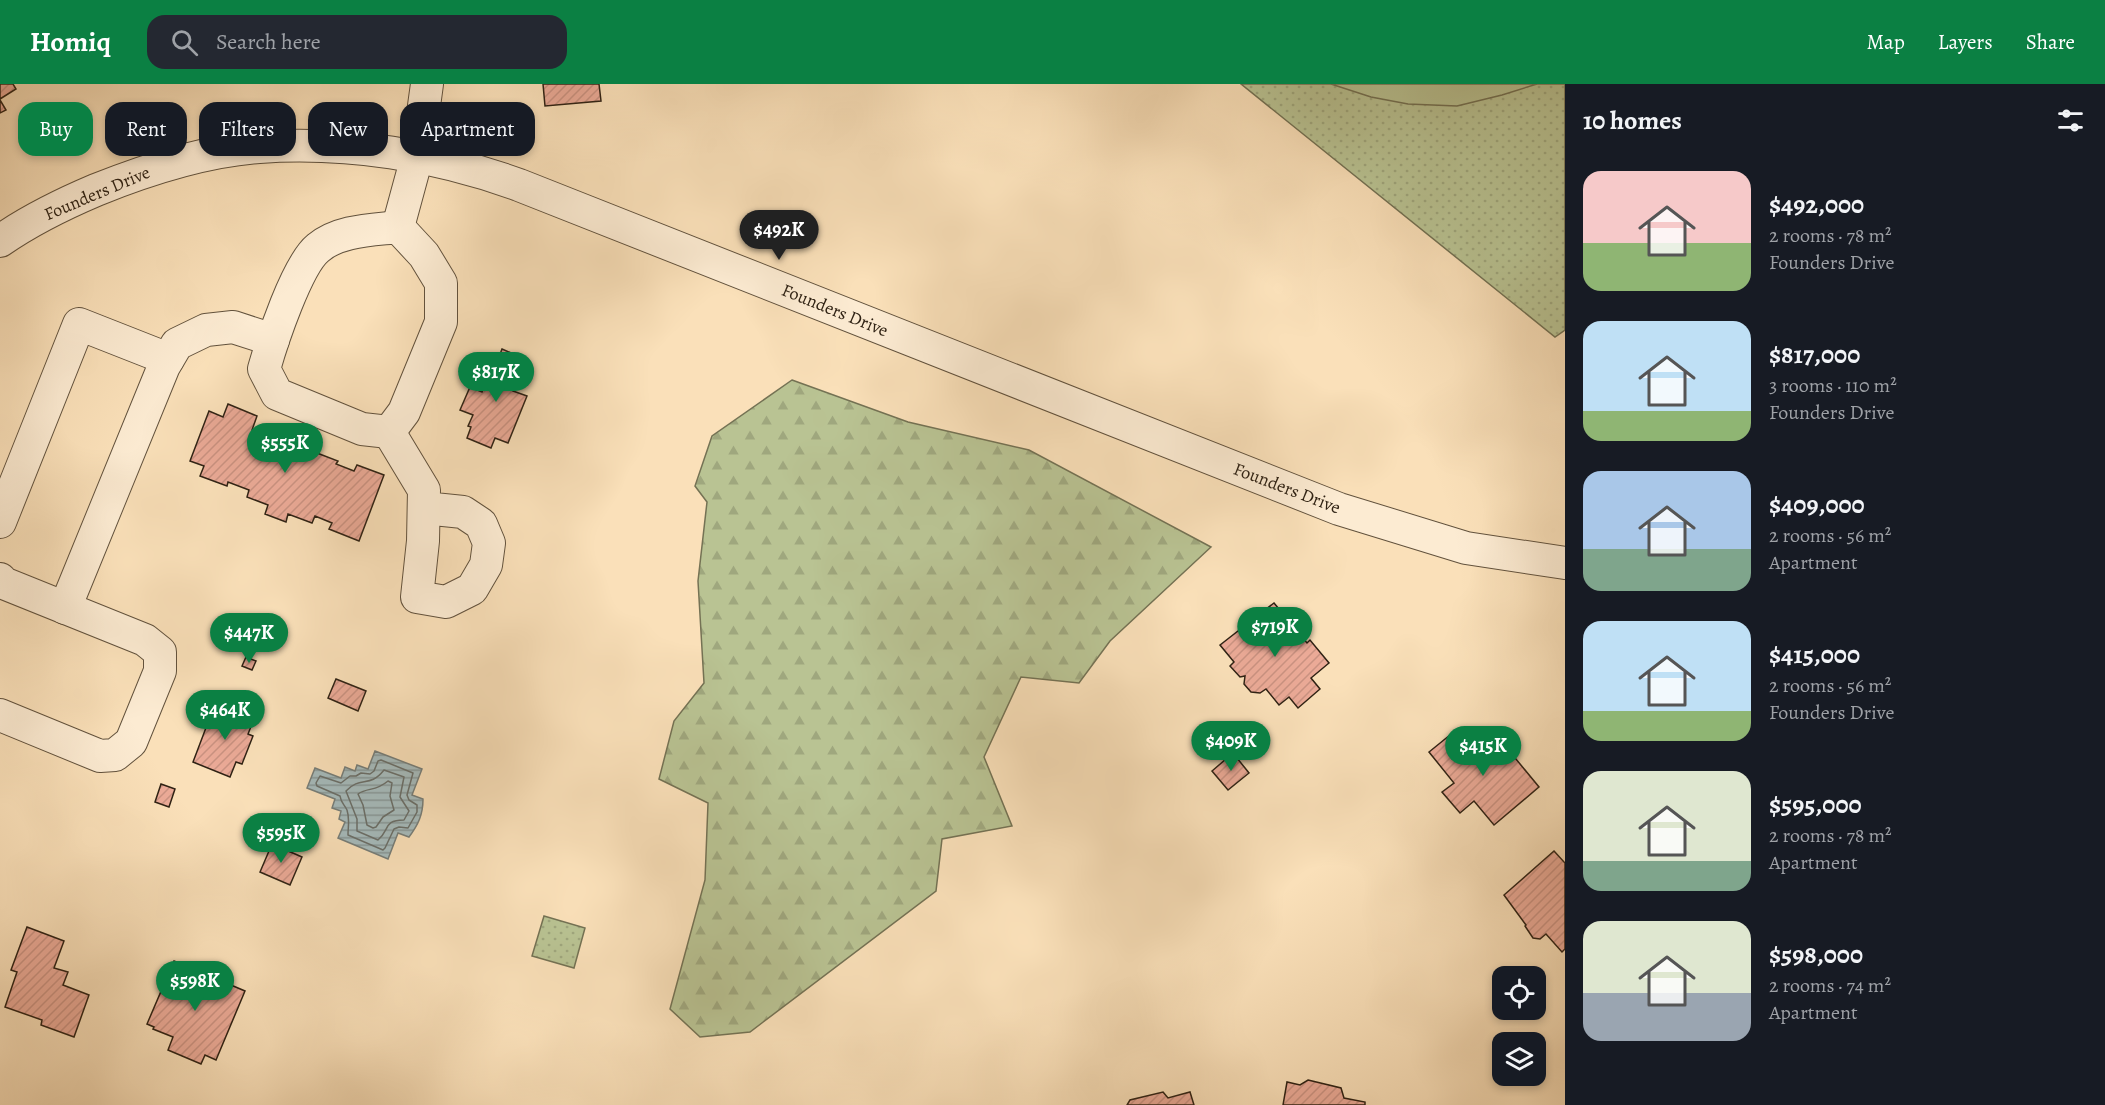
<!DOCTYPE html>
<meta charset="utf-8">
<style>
:root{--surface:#171b24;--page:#242831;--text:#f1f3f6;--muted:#9ea1a6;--accent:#0b8043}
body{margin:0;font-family:Alegreya,serif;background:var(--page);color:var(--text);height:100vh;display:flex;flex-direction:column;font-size:22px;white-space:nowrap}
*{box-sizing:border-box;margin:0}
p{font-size:20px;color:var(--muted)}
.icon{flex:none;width:33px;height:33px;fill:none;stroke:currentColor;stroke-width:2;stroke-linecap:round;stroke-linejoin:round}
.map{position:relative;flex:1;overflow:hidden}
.panel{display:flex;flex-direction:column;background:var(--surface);width:540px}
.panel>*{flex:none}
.hud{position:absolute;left:18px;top:18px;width:570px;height:54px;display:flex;gap:12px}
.buttons{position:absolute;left:1492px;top:882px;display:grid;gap:12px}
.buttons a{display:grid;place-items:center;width:54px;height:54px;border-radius:12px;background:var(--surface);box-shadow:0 3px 9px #0003;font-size:30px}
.price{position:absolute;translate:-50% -51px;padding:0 14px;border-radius:21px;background:var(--accent);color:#fff;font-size:20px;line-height:39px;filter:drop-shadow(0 2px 3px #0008)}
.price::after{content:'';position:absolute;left:50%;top:36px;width:18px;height:14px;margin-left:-9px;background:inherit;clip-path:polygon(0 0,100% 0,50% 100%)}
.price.on{background:#222;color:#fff}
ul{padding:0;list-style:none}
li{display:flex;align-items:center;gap:18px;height:150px;padding:0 18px}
li span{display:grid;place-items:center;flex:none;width:168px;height:120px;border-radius:18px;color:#555}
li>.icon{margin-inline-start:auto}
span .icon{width:72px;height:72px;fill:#fffc;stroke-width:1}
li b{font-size:26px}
h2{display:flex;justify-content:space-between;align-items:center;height:72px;padding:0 18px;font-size:26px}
.pill{padding:0 21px;border-radius:18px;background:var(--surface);box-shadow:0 3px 9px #0003;font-size:21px;line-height:54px}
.pill.on{background:var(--accent);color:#fff}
header{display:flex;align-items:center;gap:36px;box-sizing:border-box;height:84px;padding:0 30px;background:var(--accent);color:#fff}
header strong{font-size:28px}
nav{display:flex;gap:33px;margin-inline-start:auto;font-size:21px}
.search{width:420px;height:54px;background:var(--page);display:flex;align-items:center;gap:15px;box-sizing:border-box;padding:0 21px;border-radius:18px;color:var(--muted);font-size:22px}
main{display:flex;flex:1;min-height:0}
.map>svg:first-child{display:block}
</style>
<header>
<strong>Homiq</strong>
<div class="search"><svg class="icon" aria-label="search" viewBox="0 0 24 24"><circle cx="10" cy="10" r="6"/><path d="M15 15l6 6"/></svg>Search here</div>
<nav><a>Map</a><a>Layers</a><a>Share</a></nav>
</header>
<main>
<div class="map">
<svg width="1565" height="1021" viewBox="0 0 1565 1021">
<defs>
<pattern id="forest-firs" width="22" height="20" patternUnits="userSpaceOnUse" patternTransform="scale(1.5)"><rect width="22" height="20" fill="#b9c393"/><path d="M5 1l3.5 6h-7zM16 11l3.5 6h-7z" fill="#9fa77e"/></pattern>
<pattern id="park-dots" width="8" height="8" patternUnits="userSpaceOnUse" patternTransform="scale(1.5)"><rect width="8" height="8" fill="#b9c393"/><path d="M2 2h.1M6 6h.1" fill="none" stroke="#9fa77e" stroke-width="1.8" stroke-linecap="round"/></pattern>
<pattern id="water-rules" width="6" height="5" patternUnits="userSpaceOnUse" patternTransform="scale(1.5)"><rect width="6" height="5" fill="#a5babb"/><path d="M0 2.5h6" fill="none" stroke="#879797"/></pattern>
<pattern id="building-hatch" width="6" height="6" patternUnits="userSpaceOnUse" patternTransform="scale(1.5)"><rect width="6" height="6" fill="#ebaa97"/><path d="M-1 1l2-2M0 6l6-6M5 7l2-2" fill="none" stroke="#ca9281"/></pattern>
</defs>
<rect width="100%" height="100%" fill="#fae0b9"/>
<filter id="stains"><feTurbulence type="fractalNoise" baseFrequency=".00333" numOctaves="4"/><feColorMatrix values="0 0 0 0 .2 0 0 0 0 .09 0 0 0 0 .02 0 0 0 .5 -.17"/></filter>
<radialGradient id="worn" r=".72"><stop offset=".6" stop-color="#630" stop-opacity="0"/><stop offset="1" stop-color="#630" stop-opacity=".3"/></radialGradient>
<polygon fill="url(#forest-firs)" stroke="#747254" stroke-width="1.5" points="792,296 908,338 1029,366 1211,463 1110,557 1079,599 1021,593 984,673 1012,742 942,755 936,807 750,948 700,953 670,925 705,796 708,719 659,695 674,637 704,599 698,497 707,418 695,402 712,352"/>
<g fill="url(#park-dots)" stroke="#747254" stroke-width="1.5">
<polygon points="1241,0 1565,0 1565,246 1555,253"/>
<polygon points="544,832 585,844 574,884 532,872"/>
</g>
<polygon fill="#b9c393" stroke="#747254" stroke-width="1.5" points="1331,0 1537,0 1502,11 1457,22 1408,20 1371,13"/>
<path fill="url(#water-rules)" stroke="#767d78" stroke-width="1.5" d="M375 667 422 685 412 711 423 715C423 731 418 741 409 753L398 749 388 775 338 754 345 738 339 735 341 727 332 724 335 715 307 704 315 684 341 694 345 683 355 687 357 681 368 685Z"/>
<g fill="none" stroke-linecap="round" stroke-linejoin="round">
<g stroke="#6a6e68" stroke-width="1.5">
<path d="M381 676 413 689 407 711 409 716 417 721V728L408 744 399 743 394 745 385 764 383 766 348 751C348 742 350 735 347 726 344 720 341 719 340 712L317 702 316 699 320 692 341 699 350 692H356L361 689 370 690 374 687 378 677Z"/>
<path d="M384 686 404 693 400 713 409 727 404 736C383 736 390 746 378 756L357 747V735L346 707C361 691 369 705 384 686Z"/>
<path d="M388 697 392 699 390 712 394 726 383 733 376 743 373 744 367 741 363 721 358 710C368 703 375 708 388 697Z"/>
</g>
</g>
<g fill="url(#building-hatch)" stroke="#2f2214" stroke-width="1.5">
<polygon points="0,0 13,0 16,5 0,15"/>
<polygon points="543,0 599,0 601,17 545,22"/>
<polygon points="0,16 6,26 0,29"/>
<polygon points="502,265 525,275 513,307 527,312 508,359 495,354 491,364 467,354 471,343 468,342 473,331 460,326 470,303 482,308 487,296 490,297"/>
<polygon points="228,320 257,332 252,346 271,354 272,350 293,358 293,357 318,366 317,369 338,377 336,380 354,387 357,381 384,391 359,457 329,445 332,439 315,432 312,439 288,430 286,438 265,430 268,421 247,413 249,406 228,398 227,402 200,392 204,382 190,377 209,327 223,333"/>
<polygon points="1274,519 1307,559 1310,556 1329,579 1311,594 1320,605 1298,624 1289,613 1279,621 1266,605 1260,609 1251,608 1244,600 1245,592 1240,593 1230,582 1234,578 1220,561"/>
<polygon points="246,573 256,577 252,586 242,582"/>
<polygon points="336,595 366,607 358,627 328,614"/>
<polygon points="215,620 254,635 248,650 253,652 242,680 236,678 230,693 193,678"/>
<polygon points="1481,646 1504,675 1511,669 1539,703 1494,741 1474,717 1460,729 1442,708 1454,699 1429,668 1450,651 1460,663"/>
<polygon points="1233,669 1249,689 1228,706 1212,687"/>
<polygon points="161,700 175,705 169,723 155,718"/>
<polygon points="272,760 302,773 290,801 260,788"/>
<polygon points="1554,767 1565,779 1565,865 1562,868 1546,850 1540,855 1533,854 1525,842 1526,841 1504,811"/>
<polygon points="27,843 64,857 54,884 68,888 63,901 89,911 74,953 41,941 42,936 5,923 17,888 11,886"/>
<polygon points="174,877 245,907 216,976 205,971 201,980 168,966 173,953 153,945 154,943 147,940"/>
<polygon points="1308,996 1341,1004 1344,1014 1365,1018 1365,1021 1283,1021 1287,998 1300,1001"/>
<polygon points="1163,1008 1168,1014 1190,1008 1194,1021 1127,1021 1130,1016"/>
</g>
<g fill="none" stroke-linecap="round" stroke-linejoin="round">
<defs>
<g id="minor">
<path d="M398 143 424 171 441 199V238L404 328 389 348 362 345 277 310 264 285C272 257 297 181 318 164 339 146 373 146 398 143Z"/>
<polyline points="398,143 417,73 427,0"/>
<path d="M0 157C30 136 63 120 96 106 148 85 204 67 259 63 347 57 437 71 519 101L1339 425 1466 464 1565 479"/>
<polyline points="389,348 424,406 423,457 417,513 446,518 472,505 486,481 489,459 481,440 463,428 424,424"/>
<polyline points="0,438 79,240 168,275"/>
<polyline points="0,495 1,498 145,556 160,568 160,587 131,658 115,671 100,672 0,631"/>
<polyline points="65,524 164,282 177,260 206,246 233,243 273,256"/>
</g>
</defs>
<use href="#minor" stroke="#62523d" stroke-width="34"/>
<use href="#minor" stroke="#fcebd2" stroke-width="32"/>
</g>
<g text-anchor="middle" stroke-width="4.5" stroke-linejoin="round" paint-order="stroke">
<g font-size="18" fill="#2f2214" stroke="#fcebd2">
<text transform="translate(97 109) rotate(-23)" y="6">Founders Drive</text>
<text transform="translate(835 226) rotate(22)" y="6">Founders Drive</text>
<text transform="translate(1287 404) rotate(21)" y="6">Founders Drive</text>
</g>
</g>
<rect width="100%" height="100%" filter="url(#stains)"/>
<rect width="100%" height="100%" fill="url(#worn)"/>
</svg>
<div class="buttons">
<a><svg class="icon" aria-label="locate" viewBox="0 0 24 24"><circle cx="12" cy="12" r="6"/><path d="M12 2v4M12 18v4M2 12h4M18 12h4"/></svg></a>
<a><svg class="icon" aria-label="layers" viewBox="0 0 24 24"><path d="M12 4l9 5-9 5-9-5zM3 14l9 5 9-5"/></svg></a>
</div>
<b class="price on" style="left:779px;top:177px">$492K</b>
<b class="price" style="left:496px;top:319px">$817K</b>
<b class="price" style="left:285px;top:390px">$555K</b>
<b class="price" style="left:1275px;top:574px">$719K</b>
<b class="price" style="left:249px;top:580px">$447K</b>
<b class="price" style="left:225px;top:657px">$464K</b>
<b class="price" style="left:1231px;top:688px">$409K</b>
<b class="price" style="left:1483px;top:693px">$415K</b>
<b class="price" style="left:281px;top:780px">$595K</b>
<b class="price" style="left:195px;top:928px">$598K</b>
<div class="hud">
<a class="pill on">Buy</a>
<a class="pill">Rent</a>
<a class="pill">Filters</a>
<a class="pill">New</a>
<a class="pill">Apartment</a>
</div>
</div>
<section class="panel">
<h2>10 homes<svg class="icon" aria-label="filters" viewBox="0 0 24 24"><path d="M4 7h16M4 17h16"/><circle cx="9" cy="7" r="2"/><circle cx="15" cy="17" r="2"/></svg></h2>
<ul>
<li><span style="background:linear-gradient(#f6c9c9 60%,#8fb573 0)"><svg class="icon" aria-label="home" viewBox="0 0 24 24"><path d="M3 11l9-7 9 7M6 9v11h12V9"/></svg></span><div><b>$492,000</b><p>2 rooms · 78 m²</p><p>Founders Drive</p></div></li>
<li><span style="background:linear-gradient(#bfe0f5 75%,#8fb573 0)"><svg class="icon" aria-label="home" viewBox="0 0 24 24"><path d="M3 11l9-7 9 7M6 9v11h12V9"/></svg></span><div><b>$817,000</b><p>3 rooms · 110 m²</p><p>Founders Drive</p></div></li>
<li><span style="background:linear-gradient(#a9c7e8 65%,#7fa58c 0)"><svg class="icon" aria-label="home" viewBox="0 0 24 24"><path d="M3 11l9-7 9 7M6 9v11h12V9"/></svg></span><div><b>$409,000</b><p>2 rooms · 56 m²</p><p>Apartment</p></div></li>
<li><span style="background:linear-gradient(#bfe0f5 75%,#8fb573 0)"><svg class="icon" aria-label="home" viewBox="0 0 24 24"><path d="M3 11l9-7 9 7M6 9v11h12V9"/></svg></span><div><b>$415,000</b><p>2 rooms · 56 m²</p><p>Founders Drive</p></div></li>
<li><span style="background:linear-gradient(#dfe7d0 75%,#7fa58c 0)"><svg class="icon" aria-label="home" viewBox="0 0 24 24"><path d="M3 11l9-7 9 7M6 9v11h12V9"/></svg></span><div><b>$595,000</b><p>2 rooms · 78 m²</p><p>Apartment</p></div></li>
<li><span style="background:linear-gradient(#dfe7d0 60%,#9aa5b1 0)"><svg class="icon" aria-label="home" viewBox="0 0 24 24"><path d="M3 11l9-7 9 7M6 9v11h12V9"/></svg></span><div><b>$598,000</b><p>2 rooms · 74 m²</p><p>Apartment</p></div></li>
</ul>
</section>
</main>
